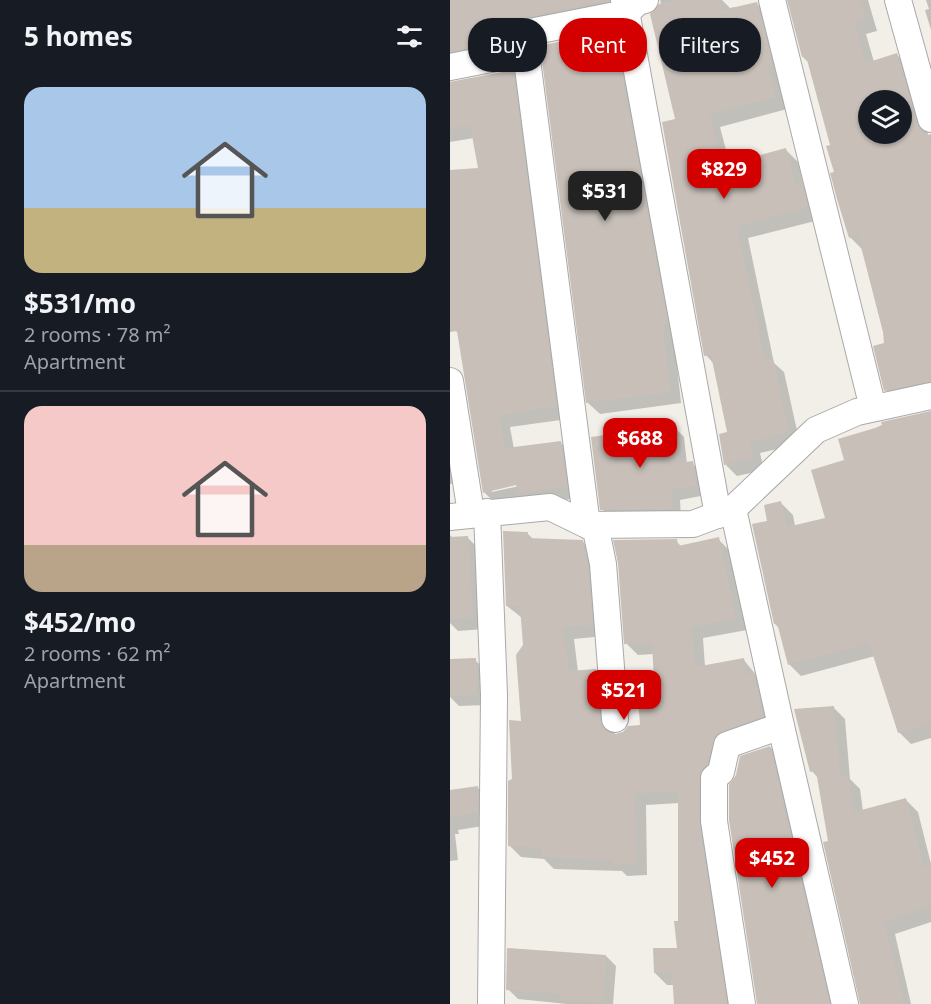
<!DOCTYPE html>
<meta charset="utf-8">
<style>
:root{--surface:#171b24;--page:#20242c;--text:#f1f3f6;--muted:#9ea1a6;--line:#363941;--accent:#d40000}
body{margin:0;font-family:"Noto Sans",sans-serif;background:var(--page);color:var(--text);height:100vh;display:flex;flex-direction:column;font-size:22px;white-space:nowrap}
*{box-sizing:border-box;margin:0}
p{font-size:20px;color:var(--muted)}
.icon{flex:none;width:33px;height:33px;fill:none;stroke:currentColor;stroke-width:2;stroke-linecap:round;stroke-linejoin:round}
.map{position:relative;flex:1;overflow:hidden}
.panel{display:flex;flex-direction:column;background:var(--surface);width:450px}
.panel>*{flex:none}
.hud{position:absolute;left:18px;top:18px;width:372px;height:54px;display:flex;gap:12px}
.tools{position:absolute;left:408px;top:90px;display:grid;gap:12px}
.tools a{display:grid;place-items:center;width:54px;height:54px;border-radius:50%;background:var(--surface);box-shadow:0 2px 4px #0004;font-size:30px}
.price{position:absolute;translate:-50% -51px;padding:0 14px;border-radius:12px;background:var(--accent);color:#fff;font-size:20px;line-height:39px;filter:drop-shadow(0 2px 3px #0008)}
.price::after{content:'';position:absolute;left:50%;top:36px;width:18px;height:14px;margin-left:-9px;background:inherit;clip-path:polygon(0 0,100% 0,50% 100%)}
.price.current{background:#222;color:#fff}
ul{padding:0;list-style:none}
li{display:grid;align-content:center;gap:12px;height:318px;padding:0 24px}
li+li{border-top:2px solid var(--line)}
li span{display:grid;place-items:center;height:186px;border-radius:18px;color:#555}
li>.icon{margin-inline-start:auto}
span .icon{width:108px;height:108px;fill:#fffc;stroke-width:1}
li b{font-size:26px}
h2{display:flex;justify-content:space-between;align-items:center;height:72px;padding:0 24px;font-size:26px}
.tag{padding:0 21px;border-radius:24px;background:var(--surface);box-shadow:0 2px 4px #0004;font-size:21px;line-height:54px}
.tag.current{background:var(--accent);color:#fff}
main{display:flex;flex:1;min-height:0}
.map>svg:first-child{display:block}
</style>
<main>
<section class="panel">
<h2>5 homes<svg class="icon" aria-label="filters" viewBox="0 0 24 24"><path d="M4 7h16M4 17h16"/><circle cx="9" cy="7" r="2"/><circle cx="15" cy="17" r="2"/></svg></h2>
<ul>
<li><span style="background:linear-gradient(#a9c7e8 65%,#c2b280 0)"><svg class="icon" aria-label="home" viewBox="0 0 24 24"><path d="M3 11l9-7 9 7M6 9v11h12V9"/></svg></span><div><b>$531/mo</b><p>2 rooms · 78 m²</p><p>Apartment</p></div></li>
<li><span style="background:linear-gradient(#f6c9c9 75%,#b9a48a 0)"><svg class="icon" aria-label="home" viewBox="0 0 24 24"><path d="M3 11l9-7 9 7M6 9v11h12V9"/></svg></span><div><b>$452/mo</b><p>2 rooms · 62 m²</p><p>Apartment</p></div></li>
</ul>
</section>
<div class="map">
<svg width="481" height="1004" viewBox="0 0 481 1004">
<rect width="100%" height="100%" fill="#f2efe9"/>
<g fill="#0003" fill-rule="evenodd">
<polygon points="22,0 177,0 89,29 75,51 0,72 0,27"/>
<polygon points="210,0 272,0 280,8 307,4 319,15 337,109 270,127 280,165 336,150 348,162 354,187 363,196 369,220 298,238 324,363 334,372 350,444 310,453 314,470 287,476 275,464 279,433 264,364 256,355 227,120 202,14 211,3"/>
<path d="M339 0H418L427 31 416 34 424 62 447 55 459 67 478 135 481 134V396L448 402 436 390 435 331 412 249 400 237 382 146 359 63 353 57ZM418 100H452V134H418Z"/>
<polygon points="476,0 481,0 481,30 475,10 479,9"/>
<polygon points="164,32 176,44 224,337 231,403 150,414 138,403"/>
<path d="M63 71 75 83 118 419 60 427 64 449 110 442 122 454 128 498 81 505 46 504 34 492 9 334 6 331 0 232V171L30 169 24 138 0 142V82ZM73 482 74 485 42 492V489Z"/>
<polygon points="481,413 481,738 461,744 449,732 425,656 351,676 339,664 330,629 325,624 303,525 319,522 331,503 343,515 345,526 377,519 396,461"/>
<polygon points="224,427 234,437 237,464 242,463 252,473 256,495 230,500 231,518 162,519 152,509"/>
<polygon points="0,434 9,482 0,484"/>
<polygon points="77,533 84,540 132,541 144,553 154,636 124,639 128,672 146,671 158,683 162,734 165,736 191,726 205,683 204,654 188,655 176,643 226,541 232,547 268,539 280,551 297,630 253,638 255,667 293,659 315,686 325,728 278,746 269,776 286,1004 225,1004 224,985 217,985 205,973 229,950 230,803 196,805 197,875 177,876 172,871 104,869 94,859 71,857 59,845 64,780 73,723 74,645 72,618 57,606"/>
<polygon points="0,535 3,538 17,537 29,549 34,629 8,631 0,623"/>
<polygon points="25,660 35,670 36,705 9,706 0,697 0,661"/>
<polygon points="383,707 395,719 400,779 410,789 413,811 456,800 468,812 481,864 481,922 445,934 461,1004 411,1004 368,778 362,771"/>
<polygon points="320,747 332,759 388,1004 308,1004"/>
<polygon points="28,788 39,800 39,825 8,830 9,834 5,834 8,860 0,861 0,791"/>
<polygon points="156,956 166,966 163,1004 117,1004 68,999 58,989"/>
</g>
<g fill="#c7bfb8" fill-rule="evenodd">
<polygon points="0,0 159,0 77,17 69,22 63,39 0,52"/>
<polygon points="228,0 270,0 273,10 307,2 323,65 318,66 326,97 259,115 273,165 336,148 345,184 352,182 358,208 287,226 315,360 323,359 339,432 299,441 303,458 274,465 269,434 277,432 261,355 254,356 212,122 225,119 200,14 209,4"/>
<path d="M337 0H410L416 19 405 22 416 63 447 53 467 123 478 134 481 145V381L434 391 423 346 434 343 433 332 408 235 399 238 387 199 380 173 384 172 376 146 380 145 356 56 352 57ZM418 100H452V134H418Z"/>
<polygon points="164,31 218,324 213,325 220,392 136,403 91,53 93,45"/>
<polygon points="63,70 107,407 49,415 55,448 111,441 117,487 68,493 66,485 33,493 7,331 0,332 0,170 28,168 20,125 0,129 0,82"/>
<polygon points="481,411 481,723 448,733 419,643 338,665 327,623 324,624 302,524 317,521 314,505 331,501 337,527 375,518 361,470 394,460 388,439 425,428 432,425 431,422"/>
<polygon points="224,425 229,463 243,461 247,486 221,490 222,509 150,510 141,437"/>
<polygon points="53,531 78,532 77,538 133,540 138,566 143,625 113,627 119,671 146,669 150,721 153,728 166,734 173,732 178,726 190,725 187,682 204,681 202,643 174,644 168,563 163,540 227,539 228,546 269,537 286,619 242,627 245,667 294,658 297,674 304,673 313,716 266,735 257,764 249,778 249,823 277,1004 224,1004 222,973 204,973 203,948 227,948 224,921 228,921 228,791 185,794 186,864 163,864 163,860 91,857 91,848 58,846 58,781 62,779 59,720 71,721 66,655 73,645 70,606 56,606"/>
<polygon points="18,536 23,617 0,619 0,537"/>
<polygon points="26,658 27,695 0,696 0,659"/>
<polygon points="384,706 390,777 398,775 404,812 456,798 474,867 481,865 481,906 434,922 454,1004 410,1004 373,842 378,841 366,771 360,772 344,709"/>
<polygon points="320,746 343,846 380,1004 307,1004 279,820 279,785 286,775 290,756"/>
<polygon points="28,786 28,813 0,817 0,790"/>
<polygon points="57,948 156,955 154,1003 111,1000 111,994 56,990"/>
</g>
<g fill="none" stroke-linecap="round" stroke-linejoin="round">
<defs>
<g id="minor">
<polyline points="174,0 268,515"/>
<polyline points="322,0 423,408"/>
<polyline points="448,0 481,119"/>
<polyline points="76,52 137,525 146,530 153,564 165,719"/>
<polyline points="0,67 76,52 80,32 176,13 188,2 195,0"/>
<polyline points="0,381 21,513"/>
<polyline points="283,509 331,726 277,745 271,772 264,778 264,821 292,1004"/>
<polyline points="37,512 44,695 41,1004"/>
<polyline points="0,517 100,507 137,525 243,524 283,509 366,430 407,412 481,396"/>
<polyline points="331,726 395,1004"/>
</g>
</defs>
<use href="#minor" stroke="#a9a9a9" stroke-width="28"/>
<use href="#minor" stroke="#fff" stroke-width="26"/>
</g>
</svg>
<div class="tools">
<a><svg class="icon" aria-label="layers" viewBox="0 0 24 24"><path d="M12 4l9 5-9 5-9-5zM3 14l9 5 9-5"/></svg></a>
</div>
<b class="price" style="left:274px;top:200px">$829</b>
<b class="price current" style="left:155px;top:222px">$531</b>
<b class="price" style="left:190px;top:469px">$688</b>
<b class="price" style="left:174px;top:721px">$521</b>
<b class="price" style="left:322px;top:889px">$452</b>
<div class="hud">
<a class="tag">Buy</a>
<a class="tag current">Rent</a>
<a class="tag">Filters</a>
</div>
</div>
</main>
